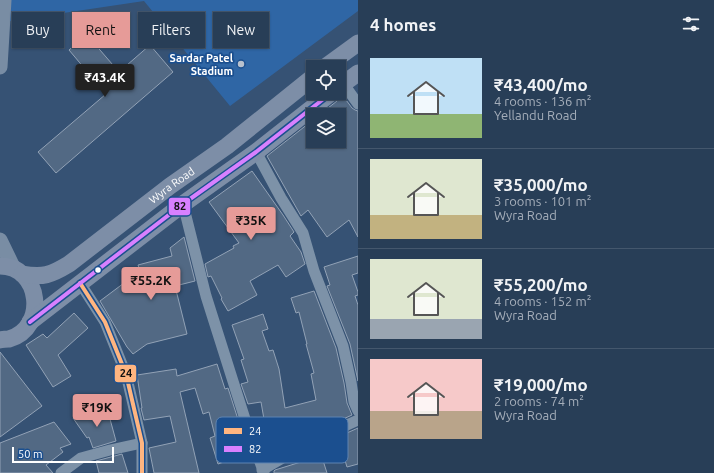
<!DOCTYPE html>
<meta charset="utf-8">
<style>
:root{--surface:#283e57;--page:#344961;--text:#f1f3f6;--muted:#a5aeba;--line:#44576d;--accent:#e69b98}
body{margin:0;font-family:Ubuntu,sans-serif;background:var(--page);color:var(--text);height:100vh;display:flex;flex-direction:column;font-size:15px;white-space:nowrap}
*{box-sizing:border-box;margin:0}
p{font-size:13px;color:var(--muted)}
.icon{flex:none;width:22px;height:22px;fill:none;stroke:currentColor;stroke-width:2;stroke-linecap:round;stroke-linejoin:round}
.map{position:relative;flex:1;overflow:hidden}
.details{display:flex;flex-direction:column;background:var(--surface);width:356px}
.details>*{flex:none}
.hud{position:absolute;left:12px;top:12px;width:286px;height:36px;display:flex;gap:8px}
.tools{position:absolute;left:306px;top:60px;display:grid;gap:8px}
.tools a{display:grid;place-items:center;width:40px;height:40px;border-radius:0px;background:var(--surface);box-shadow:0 1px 3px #0004,0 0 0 1px var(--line);font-size:20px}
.scale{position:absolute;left:12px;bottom:10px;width:102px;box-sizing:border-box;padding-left:4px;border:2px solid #fff;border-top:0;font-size:11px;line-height:14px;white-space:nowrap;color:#fff;-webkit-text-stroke:3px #1b4f8f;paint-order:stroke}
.price{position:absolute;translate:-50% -34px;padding:0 9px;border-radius:4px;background:var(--accent);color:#111;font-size:13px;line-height:26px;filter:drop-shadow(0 1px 2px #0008)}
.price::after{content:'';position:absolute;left:50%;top:24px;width:12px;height:9px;margin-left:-6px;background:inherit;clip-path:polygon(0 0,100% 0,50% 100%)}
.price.active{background:#222;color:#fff}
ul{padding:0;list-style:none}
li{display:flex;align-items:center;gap:12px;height:100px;padding:0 12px}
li+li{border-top:1px solid var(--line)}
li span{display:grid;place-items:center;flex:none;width:112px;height:80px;border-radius:0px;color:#555}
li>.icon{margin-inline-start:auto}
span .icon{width:48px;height:48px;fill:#fffc;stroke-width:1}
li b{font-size:17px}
h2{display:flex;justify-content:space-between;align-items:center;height:48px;padding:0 12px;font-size:17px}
.chip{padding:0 14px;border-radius:0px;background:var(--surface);box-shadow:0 1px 3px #0004,0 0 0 1px var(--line);font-size:14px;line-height:36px}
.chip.active{background:var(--accent);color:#111}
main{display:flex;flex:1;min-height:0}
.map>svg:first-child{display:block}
</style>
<main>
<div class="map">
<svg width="358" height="473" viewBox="0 0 358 473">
<rect width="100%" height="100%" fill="#365274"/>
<polygon fill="#2f66a5" points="6,0 358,0 358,11 230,106 144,1 3,22"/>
<g fill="#526984" stroke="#92a2b6">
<polygon points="87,35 119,72 150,45 173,72 56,173 38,152 106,94 69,50"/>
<polygon points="343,96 352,108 355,110 358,111 358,237 349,220 327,237 308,210 301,216 267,156 313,120 313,141 339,141 339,115 319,115 337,101 340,97"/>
<polygon points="252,171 283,215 294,232 290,236 301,252 305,264 286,277 278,265 250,281 257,295 228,311 221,299 222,298 211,276 208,277 205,264 234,248 233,246 239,243 209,202"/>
<polygon points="184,237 195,281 175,286 187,334 147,344 133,354 127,347 100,301 140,271 138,265 172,256 170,248"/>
<polygon points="358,256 358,273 352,275 358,292 358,295 355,296 358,305 358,381 350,344 327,286 330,285 324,267"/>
<polygon points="314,291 336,348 344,383 347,403 352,415 332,424 308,430 308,431 288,436 289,441 269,448 261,402 248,404 241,384 248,382 241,360 244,359 232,325 263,314 268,329 262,331 269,351 273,350 279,369 285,408 316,400 311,374 314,373 306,344 307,344 299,312 296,313 291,298"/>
<polygon points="74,313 88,328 58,355 71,376 53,387 26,345 43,334 47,338"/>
<polygon points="0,352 42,406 0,437"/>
<polygon points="217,364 225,389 228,388 249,454 218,464 210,438 215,436 209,412 203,414 195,388 180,392 199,473 154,473 149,448 176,442 170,416 144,420 141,408 142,408 137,375 176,369 177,376"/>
<polygon points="107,408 116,441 93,448 89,437 87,438 73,418"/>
<polygon points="54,422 71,444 60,448 63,452 46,465 53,473 0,473 0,443"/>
<polygon points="358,428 358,464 347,467 338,437"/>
<polygon points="320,451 327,473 274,473 274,471 275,470 304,461 302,457"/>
<polygon points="122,454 128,473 99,473 96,461"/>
</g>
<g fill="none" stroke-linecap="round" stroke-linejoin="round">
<g stroke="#7d92a8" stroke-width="11">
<polyline points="343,83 358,104"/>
<polyline points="256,152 281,198 303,233 314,271 343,346 351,382 354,402 358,411"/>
<polyline points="183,204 206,296 251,438 264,473"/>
<polyline points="80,283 105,322 126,374 142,443 142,473"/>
<polyline points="262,470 310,442 358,420"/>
<polyline points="61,473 81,458 110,450 142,443"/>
</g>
<g stroke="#798da4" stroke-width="15">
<polyline points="0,67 4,0"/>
<polyline points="0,240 14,269"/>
</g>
<g stroke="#7d8ea7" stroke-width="17">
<polyline points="325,67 358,43"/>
<polyline points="339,87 358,73"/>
<path d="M0 266C41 266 48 328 9 339 6 339 3 339 0 340"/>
<path id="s1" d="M22 274C43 278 51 275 69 264L170 186 227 146 313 77"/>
<polyline points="30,322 183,204 256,152 331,93"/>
</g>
<defs>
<polyline id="bus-1" points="80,283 105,322 126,374 142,443 142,473"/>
<polyline id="bus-2" points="30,322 183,204 256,152 331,93"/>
</defs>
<use href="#bus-1" stroke="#1b4f8f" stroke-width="7"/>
<use href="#bus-2" stroke="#1b4f8f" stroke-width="7"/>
<use href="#bus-1" stroke="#ffb580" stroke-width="4"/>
<use href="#bus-2" stroke="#d880ff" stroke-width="4"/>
</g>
<circle fill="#b9c2ce" stroke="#1b4f8f" stroke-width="1.5" cx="241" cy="64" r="4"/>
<circle fill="#fff" stroke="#1b4f8f" stroke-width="1.5" cx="98" cy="270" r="3.5"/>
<g text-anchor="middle" stroke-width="3.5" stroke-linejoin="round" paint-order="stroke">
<g font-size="11" font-weight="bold" fill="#fff" stroke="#1b4f8f" text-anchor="end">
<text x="233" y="62">Sardar Patel<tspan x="233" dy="13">Stadium</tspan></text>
</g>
<g font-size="11" fill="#fff" stroke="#1b4f8f">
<text dy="4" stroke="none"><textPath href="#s1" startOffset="179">Wyra Road</textPath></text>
</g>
</g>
<rect x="216" y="417" width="132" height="46" rx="6" fill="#1b4f8f" stroke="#5f84b1" stroke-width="1"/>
<rect x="224" y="428" width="18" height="6" fill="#ffb580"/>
<rect x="224" y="446" width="18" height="6" fill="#d880ff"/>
<g font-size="11" fill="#fff">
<text x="249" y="435">24</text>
<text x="249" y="453">82</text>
</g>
<g stroke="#1b4f8f" stroke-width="1.5">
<rect x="168" y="197" width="23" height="19" rx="4" fill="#d880ff"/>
<rect x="114" y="364" width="23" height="19" rx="4" fill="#ffb580"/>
</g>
<g font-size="11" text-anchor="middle" font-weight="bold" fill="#111">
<text x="180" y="210">82</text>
<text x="126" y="377">24</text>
</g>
</svg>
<div class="tools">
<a><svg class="icon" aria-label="locate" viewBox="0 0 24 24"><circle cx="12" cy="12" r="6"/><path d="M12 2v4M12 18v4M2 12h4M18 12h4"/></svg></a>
<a><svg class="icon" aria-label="layers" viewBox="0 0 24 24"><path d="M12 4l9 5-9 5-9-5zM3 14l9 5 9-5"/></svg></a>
</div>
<div class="scale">50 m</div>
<b class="price active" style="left:105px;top:98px">₹43.4K</b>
<b class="price" style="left:251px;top:241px">₹35K</b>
<b class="price" style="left:151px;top:301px">₹55.2K</b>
<b class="price" style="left:97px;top:428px">₹19K</b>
<div class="hud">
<a class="chip">Buy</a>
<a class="chip active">Rent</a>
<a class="chip">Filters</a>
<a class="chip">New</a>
</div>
</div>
<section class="details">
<h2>4 homes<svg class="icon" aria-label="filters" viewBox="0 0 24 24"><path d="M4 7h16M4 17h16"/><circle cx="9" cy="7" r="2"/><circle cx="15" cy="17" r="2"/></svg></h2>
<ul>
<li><span style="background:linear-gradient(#bfe0f5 70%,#8fb573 0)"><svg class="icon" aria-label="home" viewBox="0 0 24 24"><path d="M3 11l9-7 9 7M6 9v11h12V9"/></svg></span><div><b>₹43,400/mo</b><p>4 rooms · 136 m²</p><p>Yellandu Road</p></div></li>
<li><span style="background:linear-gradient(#dfe7d0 70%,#c2b280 0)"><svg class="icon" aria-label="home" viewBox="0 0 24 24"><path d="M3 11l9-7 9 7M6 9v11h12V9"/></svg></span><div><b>₹35,000/mo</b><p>3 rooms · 101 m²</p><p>Wyra Road</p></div></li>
<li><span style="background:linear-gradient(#dfe7d0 75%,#9aa5b1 0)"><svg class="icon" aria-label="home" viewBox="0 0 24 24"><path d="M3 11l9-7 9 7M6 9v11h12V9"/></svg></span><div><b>₹55,200/mo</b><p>4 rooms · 152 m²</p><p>Wyra Road</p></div></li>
<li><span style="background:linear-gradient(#f6c9c9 65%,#b9a48a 0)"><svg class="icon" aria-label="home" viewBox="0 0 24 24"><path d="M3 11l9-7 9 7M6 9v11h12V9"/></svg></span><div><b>₹19,000/mo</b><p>2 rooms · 74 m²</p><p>Wyra Road</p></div></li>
</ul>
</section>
</main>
